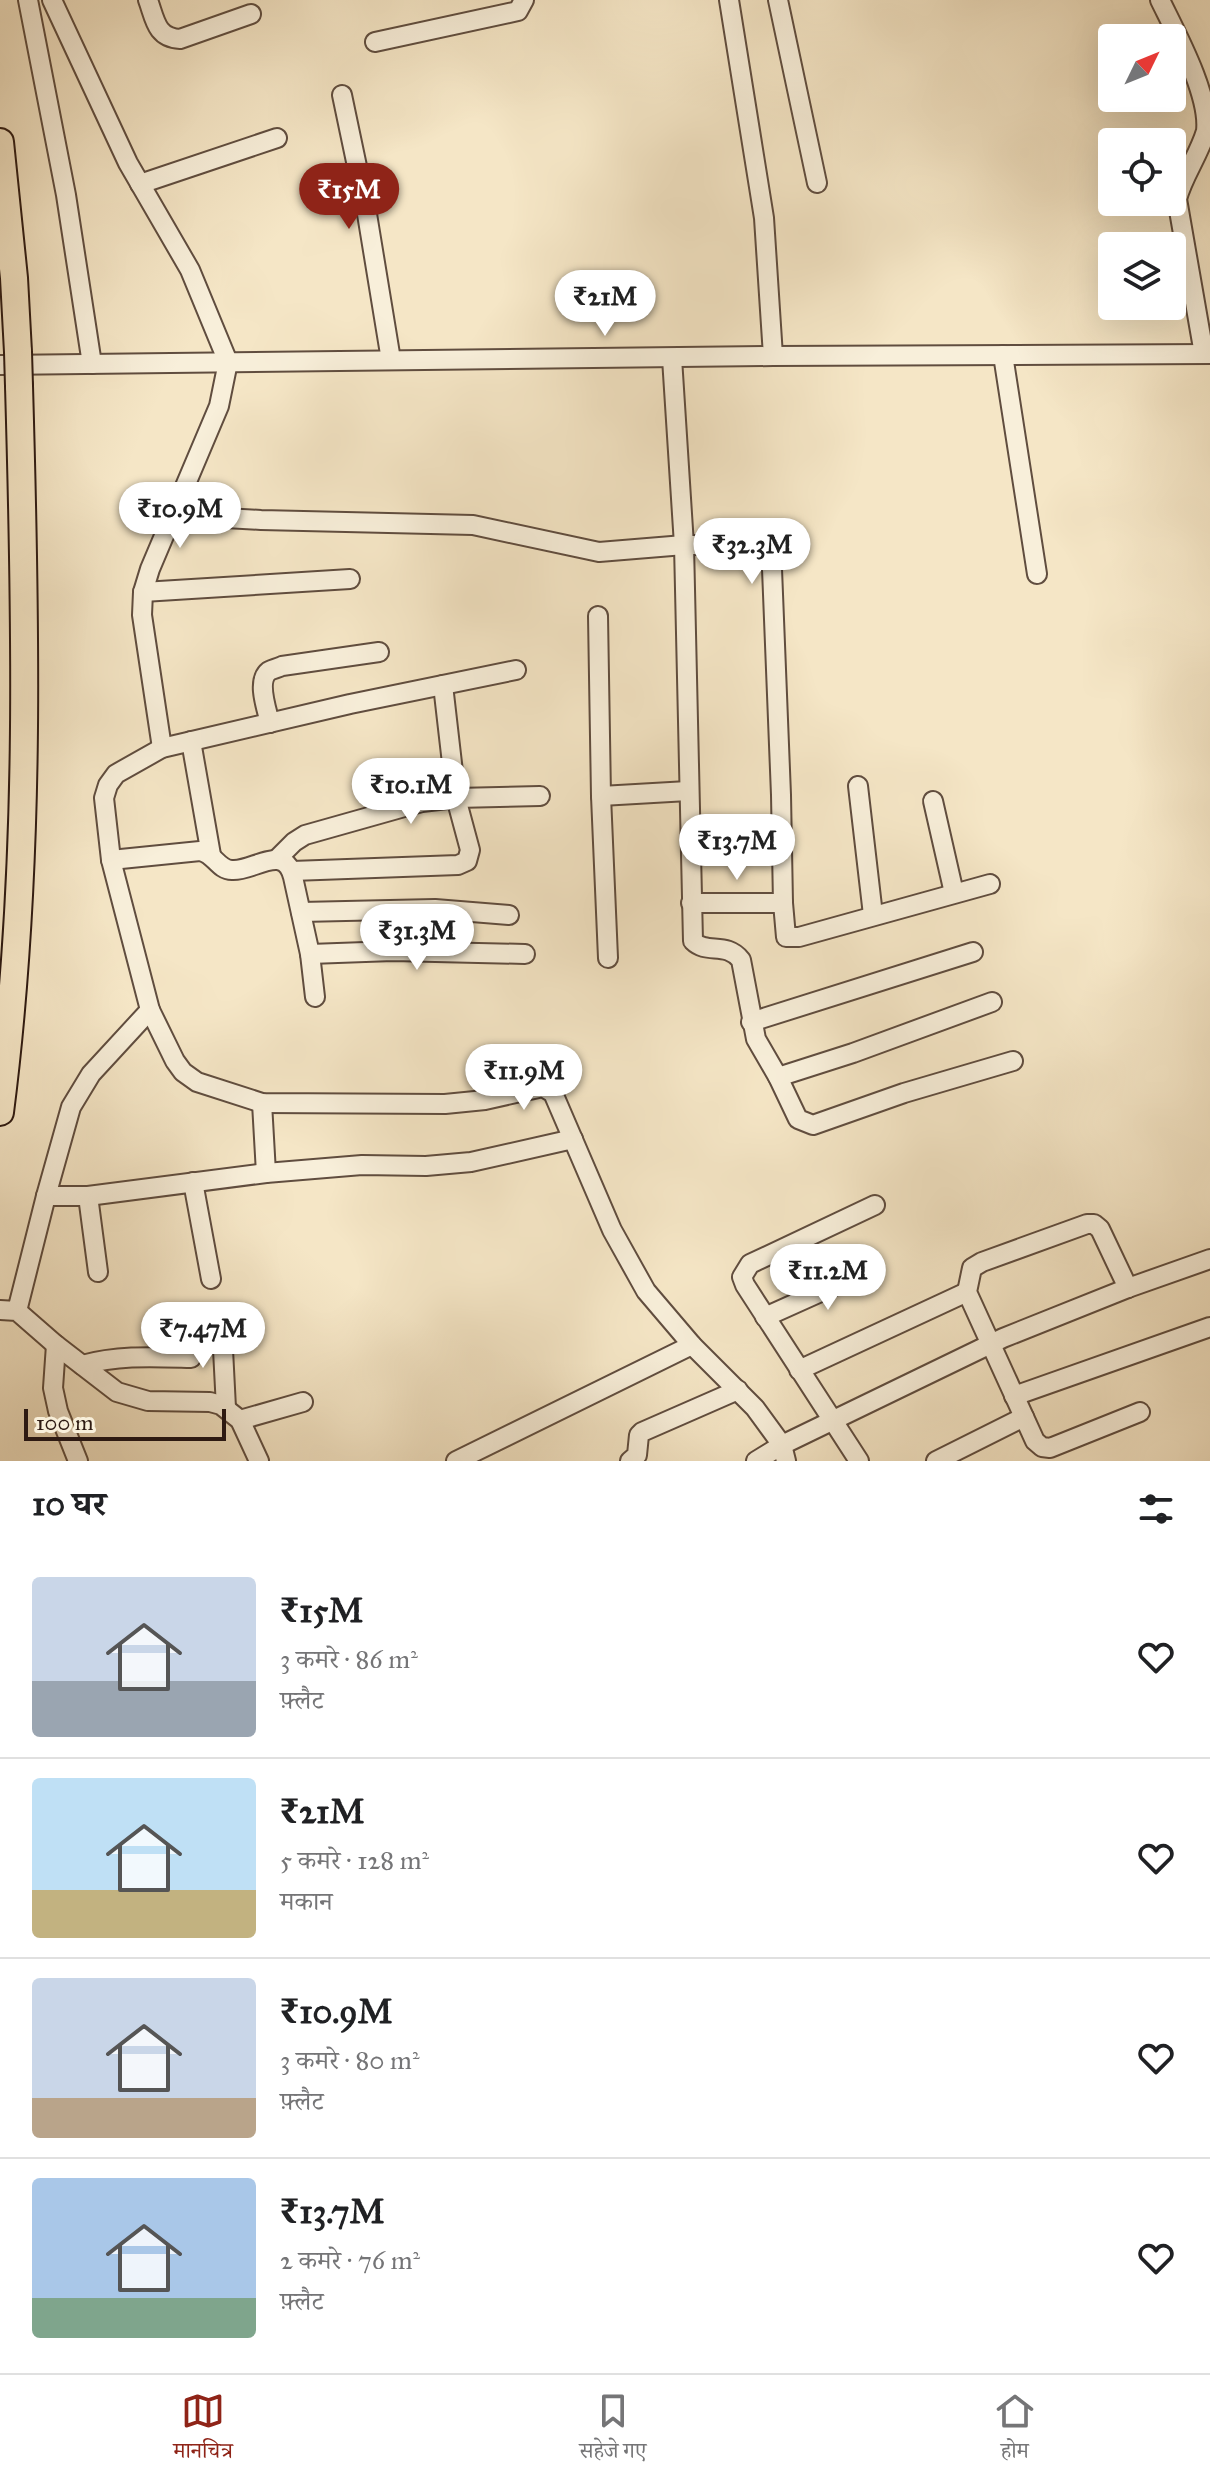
<!DOCTYPE html>
<html lang="hi">
<meta charset="utf-8">
<style>
:root{--surface:#fff;--page:#f6f6f6;--text:#202124;--muted:#757577;--line:#e0e0e0;--accent:#8f2418}
body{margin:0;font-family:"IM FELL Great Primer","Noto Serif Devanagari",serif;background:var(--page);color:var(--text);height:100vh;display:flex;flex-direction:column;font-size:30px;white-space:nowrap}
*{box-sizing:border-box;margin:0}
p{font-size:26px;color:var(--muted)}
.icon{flex:none;width:44px;height:44px;fill:none;stroke:currentColor;stroke-width:2;stroke-linecap:round;stroke-linejoin:round}
.map{position:relative;height:1461px;overflow:hidden}
.drawer{display:flex;flex-direction:column;background:var(--surface);flex:1}
.drawer>*{flex:none}
.needle{width:52px;rotate:47deg}
.fabs{position:absolute;left:1098px;top:24px;display:grid;gap:16px}
.fabs a{display:grid;place-items:center;width:88px;height:88px;border-radius:8px;background:var(--surface);box-shadow:0 8px 32px #0002;font-size:40px}
.scale{position:absolute;left:24px;bottom:20px;width:202px;box-sizing:border-box;padding-left:8px;border:4px solid #2e1a12;border-top:0;font-size:22px;line-height:28px;white-space:nowrap;color:#2e1a12;-webkit-text-stroke:6px #f8efda;paint-order:stroke}
.price{position:absolute;translate:-50% -68px;padding:0 18px;border-radius:28px;background:#fff;color:#222;font-size:26px;line-height:52px;filter:drop-shadow(0 2px 4px #0008)}
.price::after{content:'';position:absolute;left:50%;top:48px;width:24px;height:18px;margin-left:-12px;background:inherit;clip-path:polygon(0 0,100% 0,50% 100%)}
.price.on{background:var(--accent);color:#fff}
ul{padding:0;list-style:none}
li{display:flex;align-items:center;gap:24px;height:200px;padding:0 32px}
li+li{border-top:2px solid var(--line)}
li span{display:grid;place-items:center;flex:none;width:224px;height:160px;border-radius:8px;color:#555}
li>.icon{margin-inline-start:auto}
span .icon{width:96px;height:96px;fill:#fffc;stroke-width:1}
li b{font-size:34px}
h2{display:flex;justify-content:space-between;align-items:center;height:96px;padding:0 32px;font-size:34px}
.tabs{display:flex;justify-content:space-around;align-items:center;height:112px;border-top:2px solid var(--line);background:var(--surface);font-size:22px;color:var(--muted)}
.tabs a{display:grid;justify-items:center;gap:4px}
.tabs .on{color:var(--accent)}
.map>svg:first-child{display:block}
</style>
<div class="map">
<svg width="1210" height="1461" viewBox="0 0 1210 1461">
<rect width="100%" height="100%" fill="#f5e6c6"/>
<filter id="stains"><feTurbulence type="fractalNoise" baseFrequency=".0025" numOctaves="4"/><feColorMatrix values="0 0 0 0 .2 0 0 0 0 .09 0 0 0 0 .02 0 0 0 .5 -.17"/></filter>
<radialGradient id="worn" r=".72"><stop offset=".6" stop-color="#630" stop-opacity="0"/><stop offset="1" stop-color="#630" stop-opacity=".3"/></radialGradient>
<g fill="none" stroke-linecap="round" stroke-linejoin="round">
<defs>
<g id="minor">
<polyline points="28,0 66,195 92,364"/>
<polyline points="52,0 128,163 190,270 228,362 219,406 150,569 143,592 142,615 162,748"/>
<path d="M148 0C155 19 156 38 180 39L251 14"/>
<polyline points="729,0 764,218 773,356"/>
<polyline points="778,0 817,183"/>
<path d="M1160 0C1176 33 1210 95 1206 131 1199 155 1183 176 1177 199L1204 354"/>
<polyline points="375,42 518,11 524,0"/>
<polyline points="342,95 367,214 391,360"/>
<polyline points="140,184 277,138"/>
<polyline points="1003,355 1037,574"/>
<path d="M672 358 684 545 693 941C707 955 726 941 741 960L756 1039 778 1077 798 1119 813 1125 904 1093 1013 1061"/>
<polyline points="0,365 773,356 1210,354"/>
<polyline points="172,515 261,520 473,525 599,552 684,545 747,545 757,547 766,553 772,569 781,795 783,903 786,937 799,937 990,884"/>
<polyline points="143,592 350,579"/>
<polyline points="598,616 601,796 608,958"/>
<path d="M270 723C267 710 256 681 269 671 273 669 278 668 282 666L379 652"/>
<polyline points="191,741 211,855"/>
<polyline points="858,786 873,915"/>
<polyline points="601,796 688,791"/>
<polyline points="933,801 954,893"/>
<polyline points="277,859 294,842 305,835 422,802 456,798 540,796"/>
<path d="M111 860 200 851C214 853 218 870 232 870 253 872 284 842 293 877L310 954 315 997"/>
<polyline points="292,871 458,865 467,861 470,850 456,798 443,685"/>
<polyline points="691,903 783,903"/>
<polyline points="301,912 435,909 509,915"/>
<polyline points="310,954 393,951 525,954"/>
<polyline points="150,1010 175,1061 183,1072 197,1082 262,1103 445,1104 485,1100 543,1087 553,1093 612,1230 646,1291 692,1345 755,1408 782,1445 786,1461"/>
<polyline points="751,1022 973,952"/>
<polyline points="778,1077 853,1053 992,1002"/>
<polyline points="262,1103 266,1173"/>
<polyline points="193,1182 211,1279"/>
<polyline points="46,1196 88,1196 266,1173 362,1165 426,1166 471,1162 573,1139"/>
<polyline points="88,1196 98,1272"/>
<polyline points="1128,1288 1100,1229 1094,1224 1087,1224 982,1262 972,1268 967,1292 1035,1441 1042,1447 1050,1448 1140,1412"/>
<polyline points="0,1310 17,1311 56,1345 117,1392 148,1401 210,1402 221,1405 240,1420 259,1461"/>
<polyline points="17,1311 46,1196 71,1107 91,1074 150,1010 111,860 104,798 108,785 116,774 162,748 350,704 516,670"/>
<polyline points="765,1317 874,1268"/>
<polyline points="222,1330 226,1408"/>
<polyline points="56,1345 53,1388 58,1411 78,1461"/>
<path d="M82 1365C119 1355 153 1357 191 1358"/>
<polyline points="799,1370 967,1292"/>
<polyline points="1014,1396 1210,1327"/>
<polyline points="240,1420 303,1402"/>
<polyline points="456,1461 692,1345"/>
<polyline points="630,1461 637,1455 639,1435 642,1432 738,1390"/>
<polyline points="756,1461 782,1445 1003,1338 1128,1288 1210,1259"/>
<polyline points="859,1461 745,1285 742,1277 750,1264 875,1205"/>
<polyline points="936,1461 1024,1417"/>
</g>
<g id="highway">
<polyline points="0,142 14,278 18,352"/>
<path d="M0 1112C31 871 26 627 19 386"/>
</g>
</defs>
<use href="#minor" stroke="#604d3f" stroke-width="22"/>
<use href="#highway" stroke="#2e1a12" stroke-width="30"/>
<use href="#minor" stroke="#f8efda" stroke-width="18"/>
<use href="#highway" stroke="#f5e6c6" stroke-width="26"/>
<defs>
<polyline id="highway-bridge" points="18,352 19,386"/>
</defs>
<use href="#highway-bridge" stroke="#2e1a12" stroke-width="30" stroke-linecap="butt"/>
<use href="#highway-bridge" stroke="#f5e6c6" stroke-width="26"/>
</g>
<rect width="100%" height="100%" filter="url(#stains)"/>
<rect width="100%" height="100%" fill="url(#worn)"/>
</svg>
<div class="fabs">
<a><svg class="needle" viewBox="-14 -14 28 28"><path d="M0-13l5 13h-10z" fill="#e53935"/><path d="M0 13l5-13h-10z" fill="#757577"/></svg></a>
<a><svg class="icon" aria-label="locate" viewBox="0 0 24 24"><circle cx="12" cy="12" r="6"/><path d="M12 2v4M12 18v4M2 12h4M18 12h4"/></svg></a>
<a><svg class="icon" aria-label="layers" viewBox="0 0 24 24"><path d="M12 4l9 5-9 5-9-5zM3 14l9 5 9-5"/></svg></a>
</div>
<div class="scale">100 m</div>
<b class="price on" style="left:349px;top:231px">₹15M</b>
<b class="price" style="left:605px;top:338px">₹21M</b>
<b class="price" style="left:180px;top:550px">₹10.9M</b>
<b class="price" style="left:752px;top:586px">₹32.3M</b>
<b class="price" style="left:411px;top:826px">₹10.1M</b>
<b class="price" style="left:737px;top:882px">₹13.7M</b>
<b class="price" style="left:417px;top:972px">₹31.3M</b>
<b class="price" style="left:524px;top:1112px">₹11.9M</b>
<b class="price" style="left:828px;top:1312px">₹11.2M</b>
<b class="price" style="left:203px;top:1370px">₹7.47M</b>
</div>
<section class="drawer">
<h2>10 घर<svg class="icon" aria-label="filters" viewBox="0 0 24 24"><path d="M4 7h16M4 17h16"/><circle cx="9" cy="7" r="2"/><circle cx="15" cy="17" r="2"/></svg></h2>
<ul>
<li><span style="background:linear-gradient(#c9d6e8 65%,#9aa5b1 0)"><svg class="icon" aria-label="home" viewBox="0 0 24 24"><path d="M3 11l9-7 9 7M6 9v11h12V9"/></svg></span><div><b>₹15M</b><p>3 कमरे · 86 m²</p><p>फ़्लैट</p></div><svg class="icon" aria-label="heart" viewBox="0 0 24 24"><path d="M12 20l-8-8c-3-5 5-10 8-4 3-6 11-1 8 4z"/></svg></li>
<li><span style="background:linear-gradient(#bfe0f5 70%,#c2b280 0)"><svg class="icon" aria-label="home" viewBox="0 0 24 24"><path d="M3 11l9-7 9 7M6 9v11h12V9"/></svg></span><div><b>₹21M</b><p>5 कमरे · 128 m²</p><p>मकान</p></div><svg class="icon" aria-label="heart" viewBox="0 0 24 24"><path d="M12 20l-8-8c-3-5 5-10 8-4 3-6 11-1 8 4z"/></svg></li>
<li><span style="background:linear-gradient(#c9d6e8 75%,#b9a48a 0)"><svg class="icon" aria-label="home" viewBox="0 0 24 24"><path d="M3 11l9-7 9 7M6 9v11h12V9"/></svg></span><div><b>₹10.9M</b><p>3 कमरे · 80 m²</p><p>फ़्लैट</p></div><svg class="icon" aria-label="heart" viewBox="0 0 24 24"><path d="M12 20l-8-8c-3-5 5-10 8-4 3-6 11-1 8 4z"/></svg></li>
<li><span style="background:linear-gradient(#a9c7e8 75%,#7fa58c 0)"><svg class="icon" aria-label="home" viewBox="0 0 24 24"><path d="M3 11l9-7 9 7M6 9v11h12V9"/></svg></span><div><b>₹13.7M</b><p>2 कमरे · 76 m²</p><p>फ़्लैट</p></div><svg class="icon" aria-label="heart" viewBox="0 0 24 24"><path d="M12 20l-8-8c-3-5 5-10 8-4 3-6 11-1 8 4z"/></svg></li>
</ul>
</section>
<nav class="tabs">
<a class="on"><svg class="icon" aria-label="map" viewBox="0 0 24 24"><path d="M3 6l6-2 6 2 6-2v14l-6 2-6-2-6 2zM9 4v14M15 6v14"/></svg>मानचित्र</a>
<a><svg class="icon" aria-label="saved" viewBox="0 0 24 24"><path d="M7 4h10v16l-5-4-5 4z"/></svg>सहेजे गए</a>
<a><svg class="icon" aria-label="home" viewBox="0 0 24 24"><path d="M3 11l9-7 9 7M6 9v11h12V9"/></svg>होम</a>
</nav>
